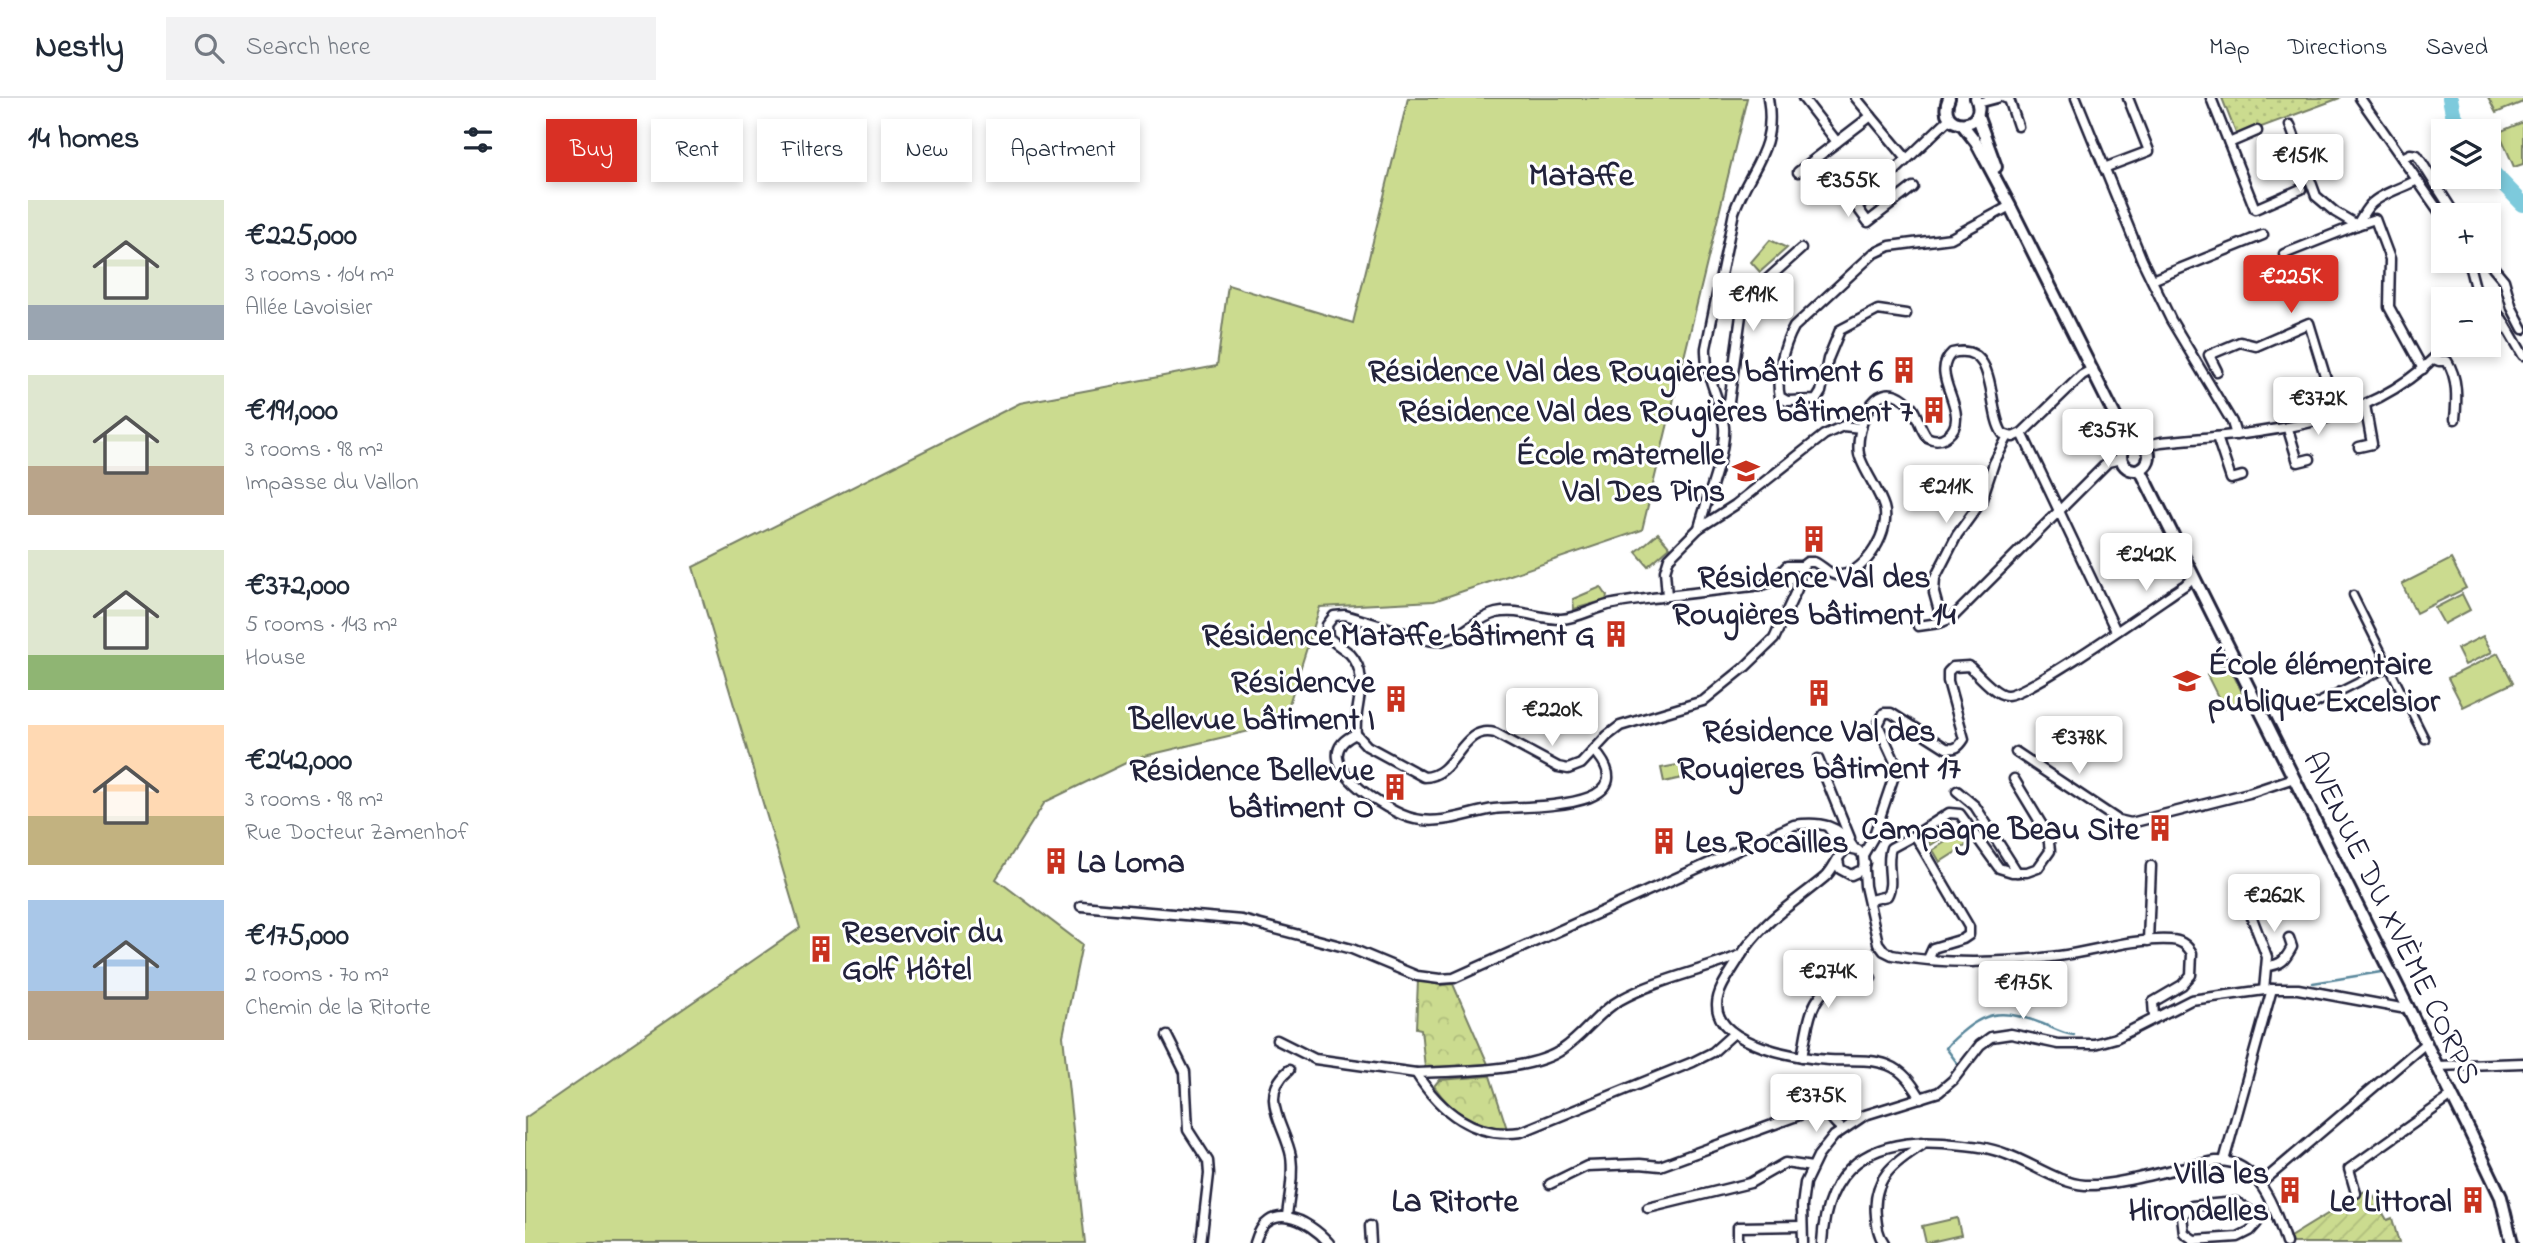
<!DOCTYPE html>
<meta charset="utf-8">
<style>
:root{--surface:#fff;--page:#f2f2f3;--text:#1f2937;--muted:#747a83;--line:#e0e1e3;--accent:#d93025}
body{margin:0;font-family:"Indie Flower",sans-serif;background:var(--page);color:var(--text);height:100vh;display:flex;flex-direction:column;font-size:26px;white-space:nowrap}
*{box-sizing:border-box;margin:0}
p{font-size:23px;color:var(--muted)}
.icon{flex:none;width:38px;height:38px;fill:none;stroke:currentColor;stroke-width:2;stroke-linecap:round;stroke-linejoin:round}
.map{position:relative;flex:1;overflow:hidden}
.details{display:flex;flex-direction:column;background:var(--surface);width:525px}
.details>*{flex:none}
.hud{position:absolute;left:21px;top:21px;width:665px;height:63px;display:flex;gap:14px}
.tools{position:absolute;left:1906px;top:21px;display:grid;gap:14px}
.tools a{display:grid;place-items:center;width:70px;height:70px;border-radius:0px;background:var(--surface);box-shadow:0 4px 10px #0003;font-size:35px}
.price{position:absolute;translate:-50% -60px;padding:0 16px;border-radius:7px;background:#fff;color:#222;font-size:23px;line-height:46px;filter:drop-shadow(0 2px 4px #0008)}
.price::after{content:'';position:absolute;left:50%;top:42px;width:21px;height:16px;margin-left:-10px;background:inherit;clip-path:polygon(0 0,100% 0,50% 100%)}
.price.on{background:var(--accent);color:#fff}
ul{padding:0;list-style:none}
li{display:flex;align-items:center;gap:21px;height:175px;padding:0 28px}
li span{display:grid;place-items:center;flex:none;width:196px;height:140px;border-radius:0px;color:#555}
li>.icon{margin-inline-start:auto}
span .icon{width:84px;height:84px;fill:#fffc;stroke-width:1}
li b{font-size:30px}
h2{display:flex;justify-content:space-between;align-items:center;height:84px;padding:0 28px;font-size:30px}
.chip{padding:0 24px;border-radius:0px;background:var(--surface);box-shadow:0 4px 10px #0003;font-size:24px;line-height:63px}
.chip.on{background:var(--accent);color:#fff}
header{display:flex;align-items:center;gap:42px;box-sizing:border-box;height:98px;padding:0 35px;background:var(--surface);border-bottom:2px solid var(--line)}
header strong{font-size:33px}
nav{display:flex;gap:38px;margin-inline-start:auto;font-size:24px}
.search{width:490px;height:63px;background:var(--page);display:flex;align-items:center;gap:18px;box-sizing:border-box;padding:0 24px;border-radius:0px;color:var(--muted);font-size:26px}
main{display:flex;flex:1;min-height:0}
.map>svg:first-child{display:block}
</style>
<header>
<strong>Nestly</strong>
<div class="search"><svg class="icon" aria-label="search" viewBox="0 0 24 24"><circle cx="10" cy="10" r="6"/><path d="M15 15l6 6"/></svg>Search here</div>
<nav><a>Map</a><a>Directions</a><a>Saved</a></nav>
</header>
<main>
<section class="details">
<h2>14 homes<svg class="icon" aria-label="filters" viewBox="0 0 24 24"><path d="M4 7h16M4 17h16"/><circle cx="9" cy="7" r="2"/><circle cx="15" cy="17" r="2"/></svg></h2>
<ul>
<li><span style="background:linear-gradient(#dfe7d0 75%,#9aa5b1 0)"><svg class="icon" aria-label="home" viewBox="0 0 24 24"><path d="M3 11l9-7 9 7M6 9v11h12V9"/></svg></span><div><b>€225,000</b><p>3 rooms · 104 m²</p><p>Allée Lavoisier</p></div></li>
<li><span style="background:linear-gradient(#dfe7d0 65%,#b9a48a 0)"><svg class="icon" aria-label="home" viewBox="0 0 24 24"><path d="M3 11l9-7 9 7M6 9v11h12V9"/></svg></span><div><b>€191,000</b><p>3 rooms · 98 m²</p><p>Impasse du Vallon</p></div></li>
<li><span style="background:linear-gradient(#dfe7d0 75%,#8fb573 0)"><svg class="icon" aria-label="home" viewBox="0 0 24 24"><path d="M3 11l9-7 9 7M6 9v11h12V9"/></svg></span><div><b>€372,000</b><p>5 rooms · 143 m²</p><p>House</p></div></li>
<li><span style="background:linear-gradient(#ffd9b3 65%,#c2b280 0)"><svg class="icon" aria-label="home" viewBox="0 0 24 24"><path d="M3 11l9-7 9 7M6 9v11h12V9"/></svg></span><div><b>€242,000</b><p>3 rooms · 98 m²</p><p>Rue Docteur Zamenhof</p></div></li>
<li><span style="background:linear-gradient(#a9c7e8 65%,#b9a48a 0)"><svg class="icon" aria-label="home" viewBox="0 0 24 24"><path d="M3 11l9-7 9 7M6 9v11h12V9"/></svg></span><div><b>€175,000</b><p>2 rooms · 70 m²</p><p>Chemin de la Ritorte</p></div></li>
</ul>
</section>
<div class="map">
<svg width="1998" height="1145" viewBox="0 0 1998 1145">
<defs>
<pattern id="forest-crowns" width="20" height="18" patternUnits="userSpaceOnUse" patternTransform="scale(1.75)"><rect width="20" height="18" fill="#cbdb8f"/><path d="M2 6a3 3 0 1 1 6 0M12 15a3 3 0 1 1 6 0" fill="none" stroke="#aebc7c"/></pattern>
<pattern id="park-dots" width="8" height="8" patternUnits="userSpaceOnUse" patternTransform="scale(1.75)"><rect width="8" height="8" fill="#cbdb8f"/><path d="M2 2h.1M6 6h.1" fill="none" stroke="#aebc7c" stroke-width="1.8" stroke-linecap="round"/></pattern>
<pattern id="garden-furrows" width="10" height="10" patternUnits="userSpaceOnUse" patternTransform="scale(1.75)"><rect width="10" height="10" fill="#cbdb8f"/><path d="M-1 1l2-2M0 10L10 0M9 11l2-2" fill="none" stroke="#aebc7c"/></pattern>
</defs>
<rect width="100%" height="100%" fill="#fff"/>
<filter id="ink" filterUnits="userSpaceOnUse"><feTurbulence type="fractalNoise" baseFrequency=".0143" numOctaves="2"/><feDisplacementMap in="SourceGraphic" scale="14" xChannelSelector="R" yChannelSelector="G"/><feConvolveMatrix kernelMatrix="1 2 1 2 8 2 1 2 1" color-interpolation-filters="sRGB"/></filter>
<g filter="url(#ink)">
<g fill="#cbdb8f" stroke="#767e65" stroke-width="2">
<polygon points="883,0 1222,0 1117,432 909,503 795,509 758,625 611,660 520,704 471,781 557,846 538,938 560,1145 0,1145 0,1020 275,830 168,469 495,305 692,268 703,187 828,225"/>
<polygon points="1963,0 1998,0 1998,4 1971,15"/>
<polygon points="1998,24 1998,66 1989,69 1974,34"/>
<polygon points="1245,142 1262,150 1235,174 1226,164"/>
<polygon points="1133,435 1145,449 1123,468 1111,454"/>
<polygon points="1926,461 1941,490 1891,515 1877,486"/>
<polygon points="1076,489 1082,498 1081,502 1049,511 1048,501"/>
<polygon points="1937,496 1945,512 1919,526 1910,510"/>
<polygon points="1958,538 1967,554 1940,567 1932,551"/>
<polygon points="1973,555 1988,585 1938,609 1923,580"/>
<polygon points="1703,566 1720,600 1699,611 1682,577"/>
<polygon points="1163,665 1166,678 1139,684 1136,670"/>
<polygon points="1425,722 1431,731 1406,747 1400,738"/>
<polygon points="1434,735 1442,747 1415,764 1408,752"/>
<polygon points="1432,1120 1436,1137 1401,1145 1397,1128"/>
</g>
<g fill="url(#forest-crowns)" stroke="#767e65" stroke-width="2">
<polygon points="893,882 915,887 928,886 963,966 900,970 896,931 891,930"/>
<path d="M965 978 982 1031C947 1026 929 1017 909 988L914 982Z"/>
</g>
<polygon fill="url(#park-dots)" stroke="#767e65" stroke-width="2" points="1697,0 1815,0 1712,38"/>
<polygon fill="url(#garden-furrows)" stroke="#767e65" stroke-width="2" points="1840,1093 1842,1098 1846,1094 1862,1122 1867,1120 1874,1145 1767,1145 1765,1139"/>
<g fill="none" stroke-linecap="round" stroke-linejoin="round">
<g stroke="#59879c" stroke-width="2.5">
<polyline points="1788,885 1856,874"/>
<path d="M1433 966 1421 950 1424 946C1457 914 1474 908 1518 926 1528 930 1538 936 1549 937"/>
</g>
<g stroke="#7dcadc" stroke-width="16">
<polyline points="1925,0 1928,15 1938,33"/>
<polyline points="1964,71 1998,106"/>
</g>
<defs>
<g id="pedestrian">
<polyline points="1864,569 1900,641"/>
<polyline points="1776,613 1864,569 1828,497"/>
</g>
<g id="minor">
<polyline points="1278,0 1312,44"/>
<polyline points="1331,0 1381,60"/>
<polyline points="1480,0 1484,1 1493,28"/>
<polyline points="1551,0 1617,162 1646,222 1707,324 1711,337"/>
<polyline points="1686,0 1730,111 1776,91"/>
<polyline points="1835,0 1918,119"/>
<polyline points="1453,5 1472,0"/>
<polyline points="1765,27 1791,98 1810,114 1832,127"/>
<polyline points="1704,45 1732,33"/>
<polyline points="1877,60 1885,56 1892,57 1930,117"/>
<polyline points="1579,70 1624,53 1603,0"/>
<polyline points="1273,74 1346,18"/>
<path d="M1892 82C1878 90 1855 96 1845 107 1840 112 1836 120 1832 127L1850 121 1865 161 1864 209 1898 271"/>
<polyline points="1388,89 1343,124 1332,109 1425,20"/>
<polyline points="1759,156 1832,127"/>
<polyline points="1943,163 1953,201"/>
<polyline points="1963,163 1979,182 1987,210 1998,231"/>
<polyline points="1627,182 1738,137"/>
<polyline points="1964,206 1977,221 1998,257"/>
<path d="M1381 216 1353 212 1315 232 1303 261 1296 294 1291 302 1262 303 1255 299C1250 279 1259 247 1269 229L1348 156 1365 148 1426 140 1485 108"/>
<path d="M1909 261 1914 263H1922C1933 280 1932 301 1930 321"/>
<polyline points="1692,273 1684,257 1715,244 1731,248 1784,225 1812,317"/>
<polyline points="1194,309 1204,304 1218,203 1276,151"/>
<polyline points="1763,331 1773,364 1785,361"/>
<polyline points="1497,335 1591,533"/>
<polyline points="1692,339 1706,381 1717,378"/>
<polyline points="1834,349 1847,346 1840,307"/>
<path d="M1621 351 1627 346 1636 344C1738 334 1849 331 1921 247"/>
<path d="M1174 430C1181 402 1201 355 1199 329 1196 300 1180 282 1181 250L1209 114C1225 69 1252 53 1243 0"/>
<polyline points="1142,498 1237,487 1248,483 1262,468 1277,468"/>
<polyline points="1417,524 1409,495 1410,480 1432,437 1456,404 1469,365 1483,338"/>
<polyline points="1393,528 1414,525 1427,520 1583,364 1596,361"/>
<path d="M831 636 842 648 899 679C932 679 935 626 970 635L1033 669 1043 671 1056 666 1082 638 1095 628 1178 603 1220 569 1249 541 1272 491 1277 468 1282 464H1289C1299 468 1305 479 1317 477 1342 473 1366 432 1359 409 1354 392 1337 370 1334 356 1330 332 1348 277 1380 302 1392 311 1393 328 1402 339 1417 347 1432 334 1431 318 1430 297 1408 272 1427 255 1475 243 1461 313 1478 336L1488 339 1497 335 1557 277 1568 271"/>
<path d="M831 636C828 608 847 580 825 556 818 550 809 545 803 539L802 527 809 518 820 517 903 542C932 549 946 521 971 515 995 510 1013 521 1036 521 1053 520 1067 511 1083 507 1102 503 1122 501 1142 498L1140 473 1144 460 1174 430 1210 407 1299 337 1318 328 1336 330"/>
<path d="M831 636C775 660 863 716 890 721 918 727 942 715 969 711 998 707 1125 714 1069 652"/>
<polyline points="1491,654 1593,722 1606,725 1724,695 1769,680"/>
<polyline points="1293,661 1325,740"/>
<polyline points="1432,693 1450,708 1492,774"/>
<polyline points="1303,729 1313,744 1315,756"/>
<polyline points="1390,737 1424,715 1435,716 1474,770 1487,774 1502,774 1513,770 1525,753 1523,737 1489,681"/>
<path d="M1338 757 1348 740 1371 672V666L1353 627 1359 615H1366L1421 650C1430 652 1434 649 1439 641L1423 583V574L1428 569 1444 568C1452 575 1471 598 1482 597 1504 597 1633 505 1660 487L1669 478"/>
<polyline points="1313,762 1315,771 1326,777 1337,772 1340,765"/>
<polyline points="1714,786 1742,859 1739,892"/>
<path d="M1345 802 1362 798C1370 784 1360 766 1366 750L1390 737 1444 829V837L1438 841 1408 850 1403 861"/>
<path d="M556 808 717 822 827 851 892 878 915 881 929 880 1269 727C1295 723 1315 727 1329 750"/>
<polyline points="1725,813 1734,790"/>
<polyline points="1623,843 1626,768"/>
<path d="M1742 868C1757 867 1760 862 1767 849L1764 840"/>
<polyline points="642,938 660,974 663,1032 683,1063 684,1076 676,1145"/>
<path d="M752 942 790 961 891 975C915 1013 950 1041 996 1034L1168 964 1188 954 1208 936"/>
<path d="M1277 959C1282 935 1283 900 1307 888 1318 883 1334 882 1346 880"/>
<polyline points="1913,968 1998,965"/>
<path d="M891 975C930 973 1007 974 1038 951 1059 937 1073 914 1095 902 1133 881 1177 873 1216 857"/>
<path d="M1396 1000C1387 986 1379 973 1363 967 1346 960 1322 963 1304 962 1275 960 1192 947 1192 907 1192 891 1207 873 1215 859 1237 823 1269 805 1300 779 1310 770 1312 756 1323 750L1333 752 1338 757 1340 788 1353 845 1359 853 1367 857C1417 867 1483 865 1534 858 1571 853 1608 840 1646 842 1656 842 1662 847 1667 855L1666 877 1657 887 1628 904 1629 918"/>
<polyline points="1699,1063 1747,891"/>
<path d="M1025 1086 1062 1068 1115 1066 1135 1068 1280 1015C1309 1010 1298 1016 1317 1031"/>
<polyline points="1735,1086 1902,944"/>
<polyline points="1831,1095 1824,1071 1927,998"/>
<polygon points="1711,1104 1727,1114 1732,1125 1725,1133 1713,1139 1669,1142 1659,1135 1657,1118 1667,1108"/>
<polyline points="1123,1110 1225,1085 1260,1065 1287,1069"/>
<path d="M762 1118C764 1098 769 1078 766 1058 760 1027 732 999 764 972"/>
<polyline points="845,1128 846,1145"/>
<path d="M730 1145C742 1101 783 1121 804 1145"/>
<polyline points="1213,1145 1213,1129 1277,1128"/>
<polyline points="1278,1145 1277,1108 1280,1085 1293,1058 1309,1038 1340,1017 1414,994 1428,982 1455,947 1466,939 1486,936 1533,946 1569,946 1591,940 1666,902 1747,891 1773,891 1876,910 1884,909"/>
<path d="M1297 1145C1301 1068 1346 1040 1418 1045 1440 1047 1461 1048 1481 1056 1507 1065 1533 1085 1560 1087 1576 1088 1592 1084 1608 1081 1635 1075 1663 1068 1691 1063 1734 1061 1750 1111 1761 1145"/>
<path d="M1359 1145C1353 1137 1352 1128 1351 1118 1347 1081 1368 1065 1397 1047V1044"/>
</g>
<g id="secondary">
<path d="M1424 0C1409 34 1466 34 1451 0"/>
<polyline points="1452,17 1471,69"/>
<polyline points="1437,26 1451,44 1485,108 1604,346"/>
<circle cx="1610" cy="358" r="14"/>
<polyline points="1615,371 1945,1034 1976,1099 1987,1145"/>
</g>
</defs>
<use href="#pedestrian" stroke="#22223b" stroke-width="11"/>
<use href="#minor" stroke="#22223b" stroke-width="13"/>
<use href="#secondary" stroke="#22223b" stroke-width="16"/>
<use href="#pedestrian" stroke="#fff" stroke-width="6"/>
<use href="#minor" stroke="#fff" stroke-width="8"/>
<use href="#secondary" stroke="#fff" stroke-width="10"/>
</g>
</g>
<defs>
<symbol id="building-bare" viewBox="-9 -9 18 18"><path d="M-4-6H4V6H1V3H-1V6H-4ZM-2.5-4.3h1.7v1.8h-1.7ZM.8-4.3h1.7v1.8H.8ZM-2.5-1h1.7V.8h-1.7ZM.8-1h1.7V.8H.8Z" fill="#c8321e" stroke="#fff" stroke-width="2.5" paint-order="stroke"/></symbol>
<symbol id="school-bare" viewBox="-9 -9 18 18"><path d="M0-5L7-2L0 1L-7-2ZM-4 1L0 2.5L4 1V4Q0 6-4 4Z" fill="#c8321e" stroke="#fff" stroke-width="2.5" paint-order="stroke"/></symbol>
</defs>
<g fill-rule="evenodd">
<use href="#building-bare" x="1360" y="253" width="38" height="38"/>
<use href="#building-bare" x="1390" y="293" width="38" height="38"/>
<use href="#school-bare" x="1202" y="354" width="38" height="38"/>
<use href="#building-bare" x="1270" y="422" width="38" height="38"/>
<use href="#building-bare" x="1072" y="517" width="38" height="38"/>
<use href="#school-bare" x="1643" y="564" width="38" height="38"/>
<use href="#building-bare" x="1275" y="576" width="38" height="38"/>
<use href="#building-bare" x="852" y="582" width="38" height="38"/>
<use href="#building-bare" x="851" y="670" width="38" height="38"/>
<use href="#building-bare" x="1616" y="711" width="38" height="38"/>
<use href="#building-bare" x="1120" y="724" width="38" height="38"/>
<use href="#building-bare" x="512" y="744" width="38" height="38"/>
<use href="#building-bare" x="277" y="832" width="38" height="38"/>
<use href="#building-bare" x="1746" y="1073" width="38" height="38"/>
<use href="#building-bare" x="1929" y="1083" width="38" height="38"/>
</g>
<g text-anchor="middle" stroke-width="6" stroke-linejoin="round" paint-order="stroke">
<g font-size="32" font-weight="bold" fill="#22223b" stroke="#fff" text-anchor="end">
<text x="1358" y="283">Résidence Val des Rougières bâtiment 6</text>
<text x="1388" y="323">Résidence Val des Rougières bâtiment 7</text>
<text x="1200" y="366">École maternelle<tspan x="1200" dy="37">Val Des Pins</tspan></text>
<text x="1289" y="489" text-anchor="middle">Résidence Val des<tspan x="1289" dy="37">Rougières bâtiment 14</tspan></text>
<text x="1070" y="547">Résidence Mataffe bâtiment G</text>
<text x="1683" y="576" text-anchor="start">École élémentaire<tspan x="1683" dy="37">publique Excelsior</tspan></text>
<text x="850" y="594">Résidencve<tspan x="850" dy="37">Bellevue bâtiment I</tspan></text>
<text x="1294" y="643" text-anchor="middle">Résidence Val des<tspan x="1294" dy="37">Rougieres bâtiment 17</tspan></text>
<text x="849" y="682">Résidence Bellevue<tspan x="849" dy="37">bâtiment O</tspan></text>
<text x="1614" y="741">Campagne Beau Site</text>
<text x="1160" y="754" text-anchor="start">Les Rocailles</text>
<text x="552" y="774" text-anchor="start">La Loma</text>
<text x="317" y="844" text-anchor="start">Reservoir du<tspan x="317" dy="37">Golf Hôtel</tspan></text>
<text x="1744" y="1085">Villa les<tspan x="1744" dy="37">Hirondelles</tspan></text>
<text x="1927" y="1113">Le Littoral</text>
</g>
<g font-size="32" fill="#22223b" stroke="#fff">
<text transform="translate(1868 819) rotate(64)" y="11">AVENUE DU XVÈME CORPS</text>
</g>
<g font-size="33" font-weight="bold" fill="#22223b" stroke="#fff">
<text x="1056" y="87">Mataffe</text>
<text x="930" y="1113">La Ritorte</text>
</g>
</g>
</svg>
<div class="tools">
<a><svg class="icon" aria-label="layers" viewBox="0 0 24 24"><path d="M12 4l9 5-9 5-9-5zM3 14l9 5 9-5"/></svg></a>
<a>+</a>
<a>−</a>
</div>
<b class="price" style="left:1775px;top:96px">€151K</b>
<b class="price" style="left:1323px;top:121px">€355K</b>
<b class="price on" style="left:1766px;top:217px">€225K</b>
<b class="price" style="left:1228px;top:235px">€191K</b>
<b class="price" style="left:1793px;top:339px">€372K</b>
<b class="price" style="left:1583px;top:371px">€357K</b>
<b class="price" style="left:1421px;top:427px">€211K</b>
<b class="price" style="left:1621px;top:495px">€242K</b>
<b class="price" style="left:1027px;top:650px">€220K</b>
<b class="price" style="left:1554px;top:678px">€378K</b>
<b class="price" style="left:1749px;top:836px">€262K</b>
<b class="price" style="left:1303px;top:912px">€274K</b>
<b class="price" style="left:1498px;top:923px">€175K</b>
<b class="price" style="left:1291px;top:1036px">€375K</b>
<div class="hud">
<a class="chip on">Buy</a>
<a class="chip">Rent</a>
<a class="chip">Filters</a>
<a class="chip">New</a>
<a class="chip">Apartment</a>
</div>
</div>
</main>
